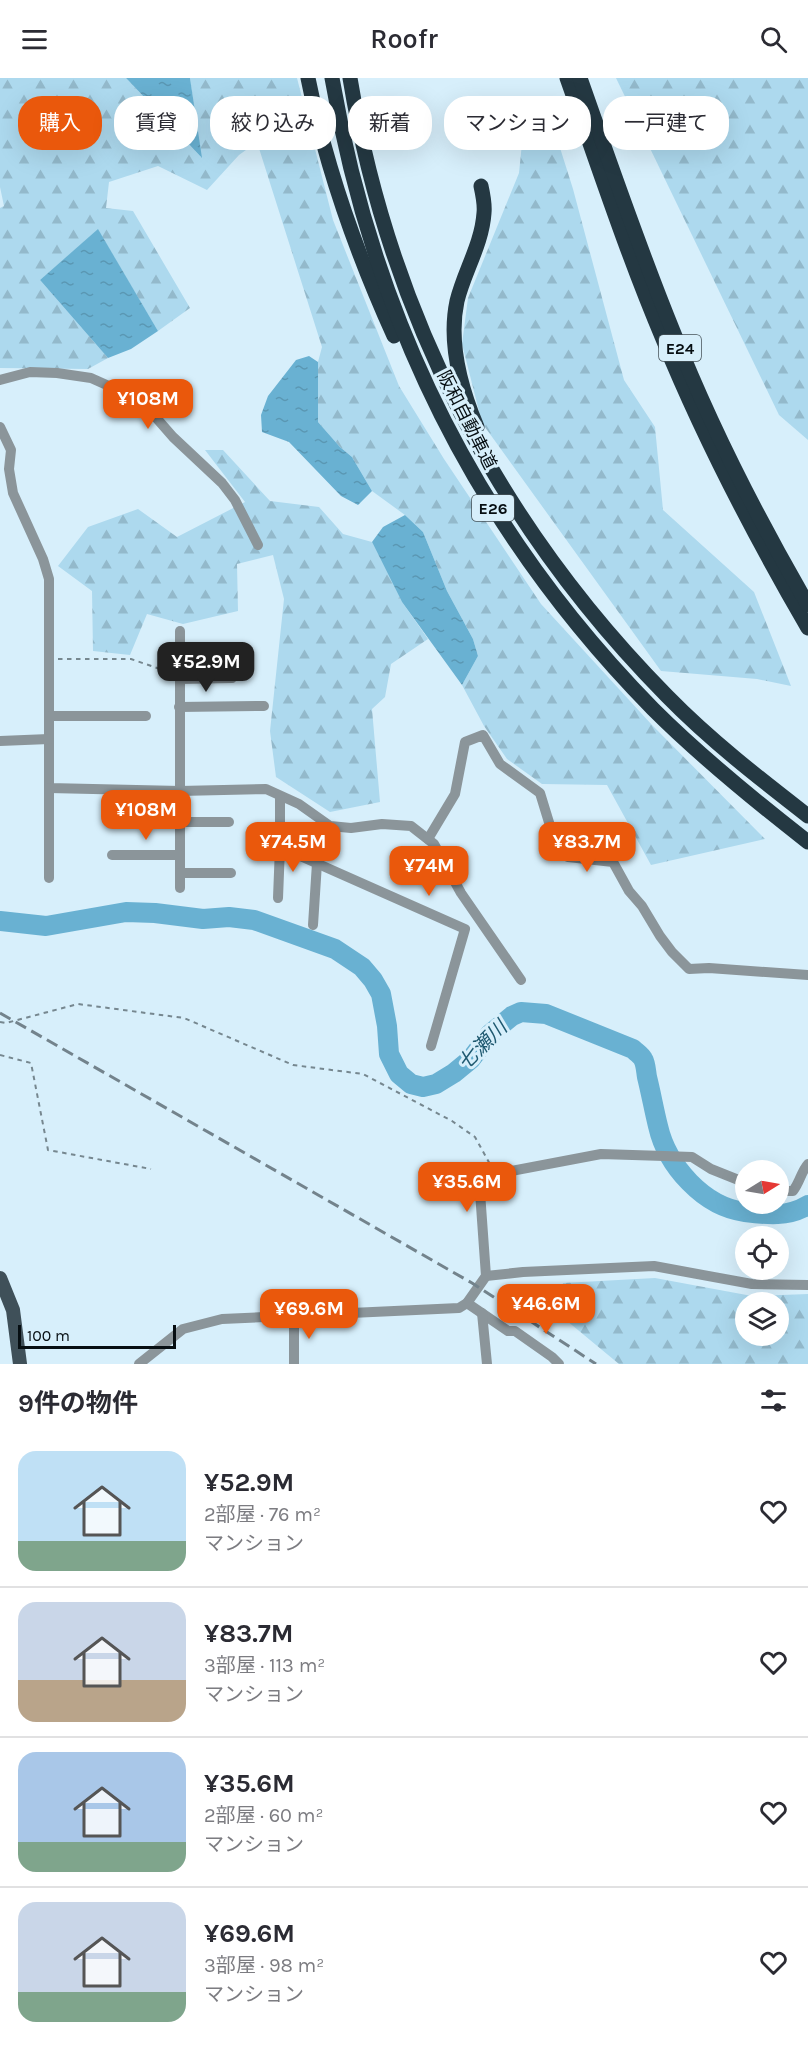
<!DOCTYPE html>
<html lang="ja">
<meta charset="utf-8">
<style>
:root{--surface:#fff;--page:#f2f2f3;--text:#2b2b33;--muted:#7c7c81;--line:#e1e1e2;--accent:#ea580c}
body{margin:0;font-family:Karla,"Noto Sans JP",sans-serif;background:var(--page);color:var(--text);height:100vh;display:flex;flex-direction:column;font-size:22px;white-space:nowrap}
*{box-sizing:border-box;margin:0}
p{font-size:20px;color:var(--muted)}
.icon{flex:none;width:33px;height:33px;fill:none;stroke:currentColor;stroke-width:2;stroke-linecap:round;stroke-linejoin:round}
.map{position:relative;height:1286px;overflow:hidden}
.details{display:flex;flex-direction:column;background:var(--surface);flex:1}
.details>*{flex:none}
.banner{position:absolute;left:18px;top:18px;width:772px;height:54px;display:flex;gap:12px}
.needle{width:39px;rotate:79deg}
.tools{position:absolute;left:735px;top:1082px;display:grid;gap:12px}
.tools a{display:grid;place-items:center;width:54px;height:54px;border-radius:50%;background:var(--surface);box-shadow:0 6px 24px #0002;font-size:30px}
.scale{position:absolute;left:18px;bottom:15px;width:158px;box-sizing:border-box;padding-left:6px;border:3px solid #060e12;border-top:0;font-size:16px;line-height:21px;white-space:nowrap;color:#060e12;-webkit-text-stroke:4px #d7effb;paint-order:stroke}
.price{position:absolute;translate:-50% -51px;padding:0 14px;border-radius:12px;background:var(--accent);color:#fff;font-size:20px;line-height:39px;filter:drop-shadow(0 2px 3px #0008)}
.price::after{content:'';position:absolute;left:50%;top:36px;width:18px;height:14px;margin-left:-9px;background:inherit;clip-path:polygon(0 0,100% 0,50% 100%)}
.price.on{background:#222;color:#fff}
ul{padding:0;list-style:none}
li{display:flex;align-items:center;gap:18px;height:150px;padding:0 18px}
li+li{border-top:2px solid var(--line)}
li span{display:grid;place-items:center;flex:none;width:168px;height:120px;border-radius:18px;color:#555}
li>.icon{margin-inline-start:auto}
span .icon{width:72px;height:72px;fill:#fffc;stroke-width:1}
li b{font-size:26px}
h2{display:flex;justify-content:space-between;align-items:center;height:72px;padding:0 18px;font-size:26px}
.chip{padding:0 21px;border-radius:24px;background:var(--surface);box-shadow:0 6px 24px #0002;font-size:21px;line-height:54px}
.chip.on{background:var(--accent);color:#fff}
header{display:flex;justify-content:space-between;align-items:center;height:78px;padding:0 18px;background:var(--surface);font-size:27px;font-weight:600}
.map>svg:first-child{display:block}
</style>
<header><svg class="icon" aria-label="menu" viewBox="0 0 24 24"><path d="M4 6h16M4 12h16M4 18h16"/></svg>Roofr<svg class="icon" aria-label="search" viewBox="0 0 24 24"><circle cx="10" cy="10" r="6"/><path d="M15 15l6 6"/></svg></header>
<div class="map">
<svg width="808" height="1286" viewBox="0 0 808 1286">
<defs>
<pattern id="forest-firs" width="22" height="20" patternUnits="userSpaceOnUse" patternTransform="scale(1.5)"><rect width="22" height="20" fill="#add9ee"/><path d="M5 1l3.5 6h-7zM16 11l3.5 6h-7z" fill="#93b9cb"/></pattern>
<pattern id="water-ripples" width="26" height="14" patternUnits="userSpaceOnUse" patternTransform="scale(1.5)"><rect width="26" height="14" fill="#69b1d2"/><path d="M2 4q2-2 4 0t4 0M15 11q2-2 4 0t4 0" fill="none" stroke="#5a97b3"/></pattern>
</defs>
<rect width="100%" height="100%" fill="#d7effb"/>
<g fill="url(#forest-firs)" fill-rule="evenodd">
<polygon points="0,0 126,0 201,79 190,0 297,0 333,142 399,308 444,381 541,526 652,647 765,761 651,787 607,707 542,706 507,681 484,648 462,607 478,578 473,561 447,513 423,454 405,437 372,413 352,379 340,369 318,344 318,284 322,269 257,64 239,77 207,112 158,88 109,104 106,130 133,133 190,230 158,253 98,152 40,202 108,280 88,291 0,290 0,130 4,128 0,109"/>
<polygon points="616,0 808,0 808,362 779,337"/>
<polygon points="549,35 573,111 624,302 655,349 663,432 754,514 791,608 757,601 661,593 482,345 462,266 468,220 519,95 524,45"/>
<polygon points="205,372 223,372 270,423 319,429 343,456 372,464 402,524 428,561 391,586 385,619 372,631 380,724 330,734 276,699 270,653 284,521 273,477 237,486 238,533 183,546 147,536 130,577 93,573 92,513 58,488 88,449 138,431 177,459 245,424"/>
<path d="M655 1200 752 1218 808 1216V1286H619L555 1233 563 1205ZM746 1224H778V1257H746Z"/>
</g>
<g fill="url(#water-ripples)">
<polygon points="126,0 190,0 202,80"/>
<polygon points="98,151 158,253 131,271 108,280 40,202"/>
<polygon points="309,278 318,284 318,344 340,369 352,379 372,413 358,427 341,418 289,364 262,354 261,337 268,318 296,282"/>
<polygon points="405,437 423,454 447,513 473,561 478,578 462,607 402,524 372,464 383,449"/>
</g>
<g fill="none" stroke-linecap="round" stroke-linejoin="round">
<polyline stroke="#69b1d2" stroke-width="3" points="799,1133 808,1137"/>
<path stroke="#69b1d2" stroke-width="20" d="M0 843 46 848 126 834 155 835 203 841 229 839 254 842 335 871 362 889 373 902 381 916 387 948 389 976 399 996 411 1006 423 1009 436 1006 454 995 471 981 490 956 512 938 521 934 546 936 633 971C636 974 641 977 643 981 646 986 646 994 647 999 651 1015 654 1032 658 1048 667 1088 704 1129 745 1134 768 1137 788 1139 808 1127"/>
<g stroke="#76878f" stroke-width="2" stroke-dasharray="4.5 4.5" stroke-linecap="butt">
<polyline points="58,581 131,581 160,591"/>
<polyline points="0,944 6,945 78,926 184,940 293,987 363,996 452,1043 475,1059 491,1088"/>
<polyline points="0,977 31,985 48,1072 151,1091"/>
</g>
<g stroke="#8b959a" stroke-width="10">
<polyline points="0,302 30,294 57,295 91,300 129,317 145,327 173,359 222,405 235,422 258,467"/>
<polyline points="0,349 11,372 9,391 13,415 43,481 49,501 49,710 180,713 266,711 299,726 330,748 351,750 382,746 411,748 434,766 461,815 521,902"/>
<polyline points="180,553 180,810"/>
<polyline points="180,601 232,600"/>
<polyline points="179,629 264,628"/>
<polyline points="50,638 146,638"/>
<polyline points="0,663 49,661"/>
<polyline points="49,710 49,800"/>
<polyline points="280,719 280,769 465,851 431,968"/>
<polyline points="180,744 229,744"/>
<polyline points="428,761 455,716 465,664 483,657 500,686 540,715 555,764 568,779 613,784 629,813 642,828 660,858 672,874 689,891 709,890 808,897"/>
<polyline points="112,777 180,777"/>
<polyline points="180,795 231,795"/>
<polyline points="278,820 280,769"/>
<polyline points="313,847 317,785"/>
<path d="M778 1113H793C800 1104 801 1094 808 1086"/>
<polyline points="486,1198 523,1194 654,1188 752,1206 808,1207"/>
<polyline points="467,1225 508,1253 515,1253 552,1279 559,1286"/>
<polyline points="482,1235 487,1286"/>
<polyline points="139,1286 183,1251 222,1241 459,1230 467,1225 486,1198 480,1114 482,1102 496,1096 601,1076 664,1078 692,1079 711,1091 746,1105"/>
<polyline points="294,1286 294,1238"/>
</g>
<polyline stroke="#3f5059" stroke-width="14" points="0,1200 13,1232 20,1286"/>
<g stroke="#243842" stroke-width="15">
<path d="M308 0C326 90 356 174 394 258"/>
<path d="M332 0C374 244 479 454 653 631 701 679 754 722 808 764"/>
<path d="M350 0C389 236 499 448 667 618 710 662 759 700 808 738"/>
<path d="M567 0C598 87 627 176 663 261 704 361 754 457 808 550"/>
<path d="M580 0C610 85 639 170 673 253 710 347 757 439 808 527"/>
<path d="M477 349C461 311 448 265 457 223 464 194 482 166 484 135 485 126 483 117 481 108"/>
</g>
<polyline stroke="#73838c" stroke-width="3" stroke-dasharray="12 6" stroke-linecap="butt" points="0,935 472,1205 596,1286"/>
</g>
<g text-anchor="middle" stroke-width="6" stroke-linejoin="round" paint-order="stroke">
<g fill="#d7effb" stroke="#455258" stroke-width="1.5">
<rect x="659" y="257" width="42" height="26" rx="4.5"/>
<rect x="472" y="417" width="42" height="26" rx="4.5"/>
</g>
<g font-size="16" font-weight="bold" fill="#060e12">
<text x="680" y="276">E24</text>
<text x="493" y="436">E26</text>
</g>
<g font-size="18" fill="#060e12" stroke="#d7effb">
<text transform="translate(467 342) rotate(63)" y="6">阪和自動車道</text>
</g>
<g font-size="20" font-style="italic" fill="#1f5970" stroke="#d7effb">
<text transform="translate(482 967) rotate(-45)" y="7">七瀬川</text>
</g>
</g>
</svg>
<div class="tools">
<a><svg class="needle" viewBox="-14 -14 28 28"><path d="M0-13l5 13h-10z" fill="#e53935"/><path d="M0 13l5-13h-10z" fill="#7c7c81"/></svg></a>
<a><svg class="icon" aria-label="locate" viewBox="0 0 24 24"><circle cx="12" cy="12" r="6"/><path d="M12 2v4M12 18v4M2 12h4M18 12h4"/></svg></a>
<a><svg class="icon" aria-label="layers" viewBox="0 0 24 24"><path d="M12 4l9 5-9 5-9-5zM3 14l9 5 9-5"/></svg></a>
</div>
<div class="scale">100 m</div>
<b class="price" style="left:148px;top:352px">¥108M</b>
<b class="price on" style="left:206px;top:615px">¥52.9M</b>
<b class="price" style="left:146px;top:763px">¥108M</b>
<b class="price" style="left:293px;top:795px">¥74.5M</b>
<b class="price" style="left:587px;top:795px">¥83.7M</b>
<b class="price" style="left:429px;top:819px">¥74M</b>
<b class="price" style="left:467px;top:1135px">¥35.6M</b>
<b class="price" style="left:546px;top:1257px">¥46.6M</b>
<b class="price" style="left:309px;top:1262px">¥69.6M</b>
<div class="banner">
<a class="chip on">購入</a>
<a class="chip">賃貸</a>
<a class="chip">絞り込み</a>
<a class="chip">新着</a>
<a class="chip">マンション</a>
<a class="chip">一戸建て</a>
</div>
</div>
<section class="details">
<h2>9件の物件<svg class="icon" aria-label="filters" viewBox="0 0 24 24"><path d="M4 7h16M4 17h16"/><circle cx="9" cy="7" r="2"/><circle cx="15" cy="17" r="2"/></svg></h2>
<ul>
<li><span style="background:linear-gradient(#bfe0f5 75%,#7fa58c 0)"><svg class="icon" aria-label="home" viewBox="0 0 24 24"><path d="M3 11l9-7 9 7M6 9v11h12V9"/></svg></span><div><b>¥52.9M</b><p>2部屋 · 76 m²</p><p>マンション</p></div><svg class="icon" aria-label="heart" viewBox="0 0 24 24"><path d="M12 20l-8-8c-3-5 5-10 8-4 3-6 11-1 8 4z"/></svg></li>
<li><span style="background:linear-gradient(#c9d6e8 65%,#b9a48a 0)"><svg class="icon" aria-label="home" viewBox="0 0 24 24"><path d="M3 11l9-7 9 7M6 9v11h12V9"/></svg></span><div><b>¥83.7M</b><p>3部屋 · 113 m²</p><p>マンション</p></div><svg class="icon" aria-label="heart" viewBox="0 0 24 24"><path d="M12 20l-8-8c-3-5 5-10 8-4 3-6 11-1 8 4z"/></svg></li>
<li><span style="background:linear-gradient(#a9c7e8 75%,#7fa58c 0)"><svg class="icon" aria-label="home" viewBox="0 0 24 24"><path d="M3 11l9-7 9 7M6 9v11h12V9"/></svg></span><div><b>¥35.6M</b><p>2部屋 · 60 m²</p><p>マンション</p></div><svg class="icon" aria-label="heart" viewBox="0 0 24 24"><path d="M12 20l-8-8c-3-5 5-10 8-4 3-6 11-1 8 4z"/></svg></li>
<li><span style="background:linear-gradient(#c9d6e8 75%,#7fa58c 0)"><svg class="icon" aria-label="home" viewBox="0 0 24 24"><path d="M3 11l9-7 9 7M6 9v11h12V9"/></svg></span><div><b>¥69.6M</b><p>3部屋 · 98 m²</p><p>マンション</p></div><svg class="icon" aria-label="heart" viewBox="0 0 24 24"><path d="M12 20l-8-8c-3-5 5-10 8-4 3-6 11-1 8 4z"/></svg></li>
</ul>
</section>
